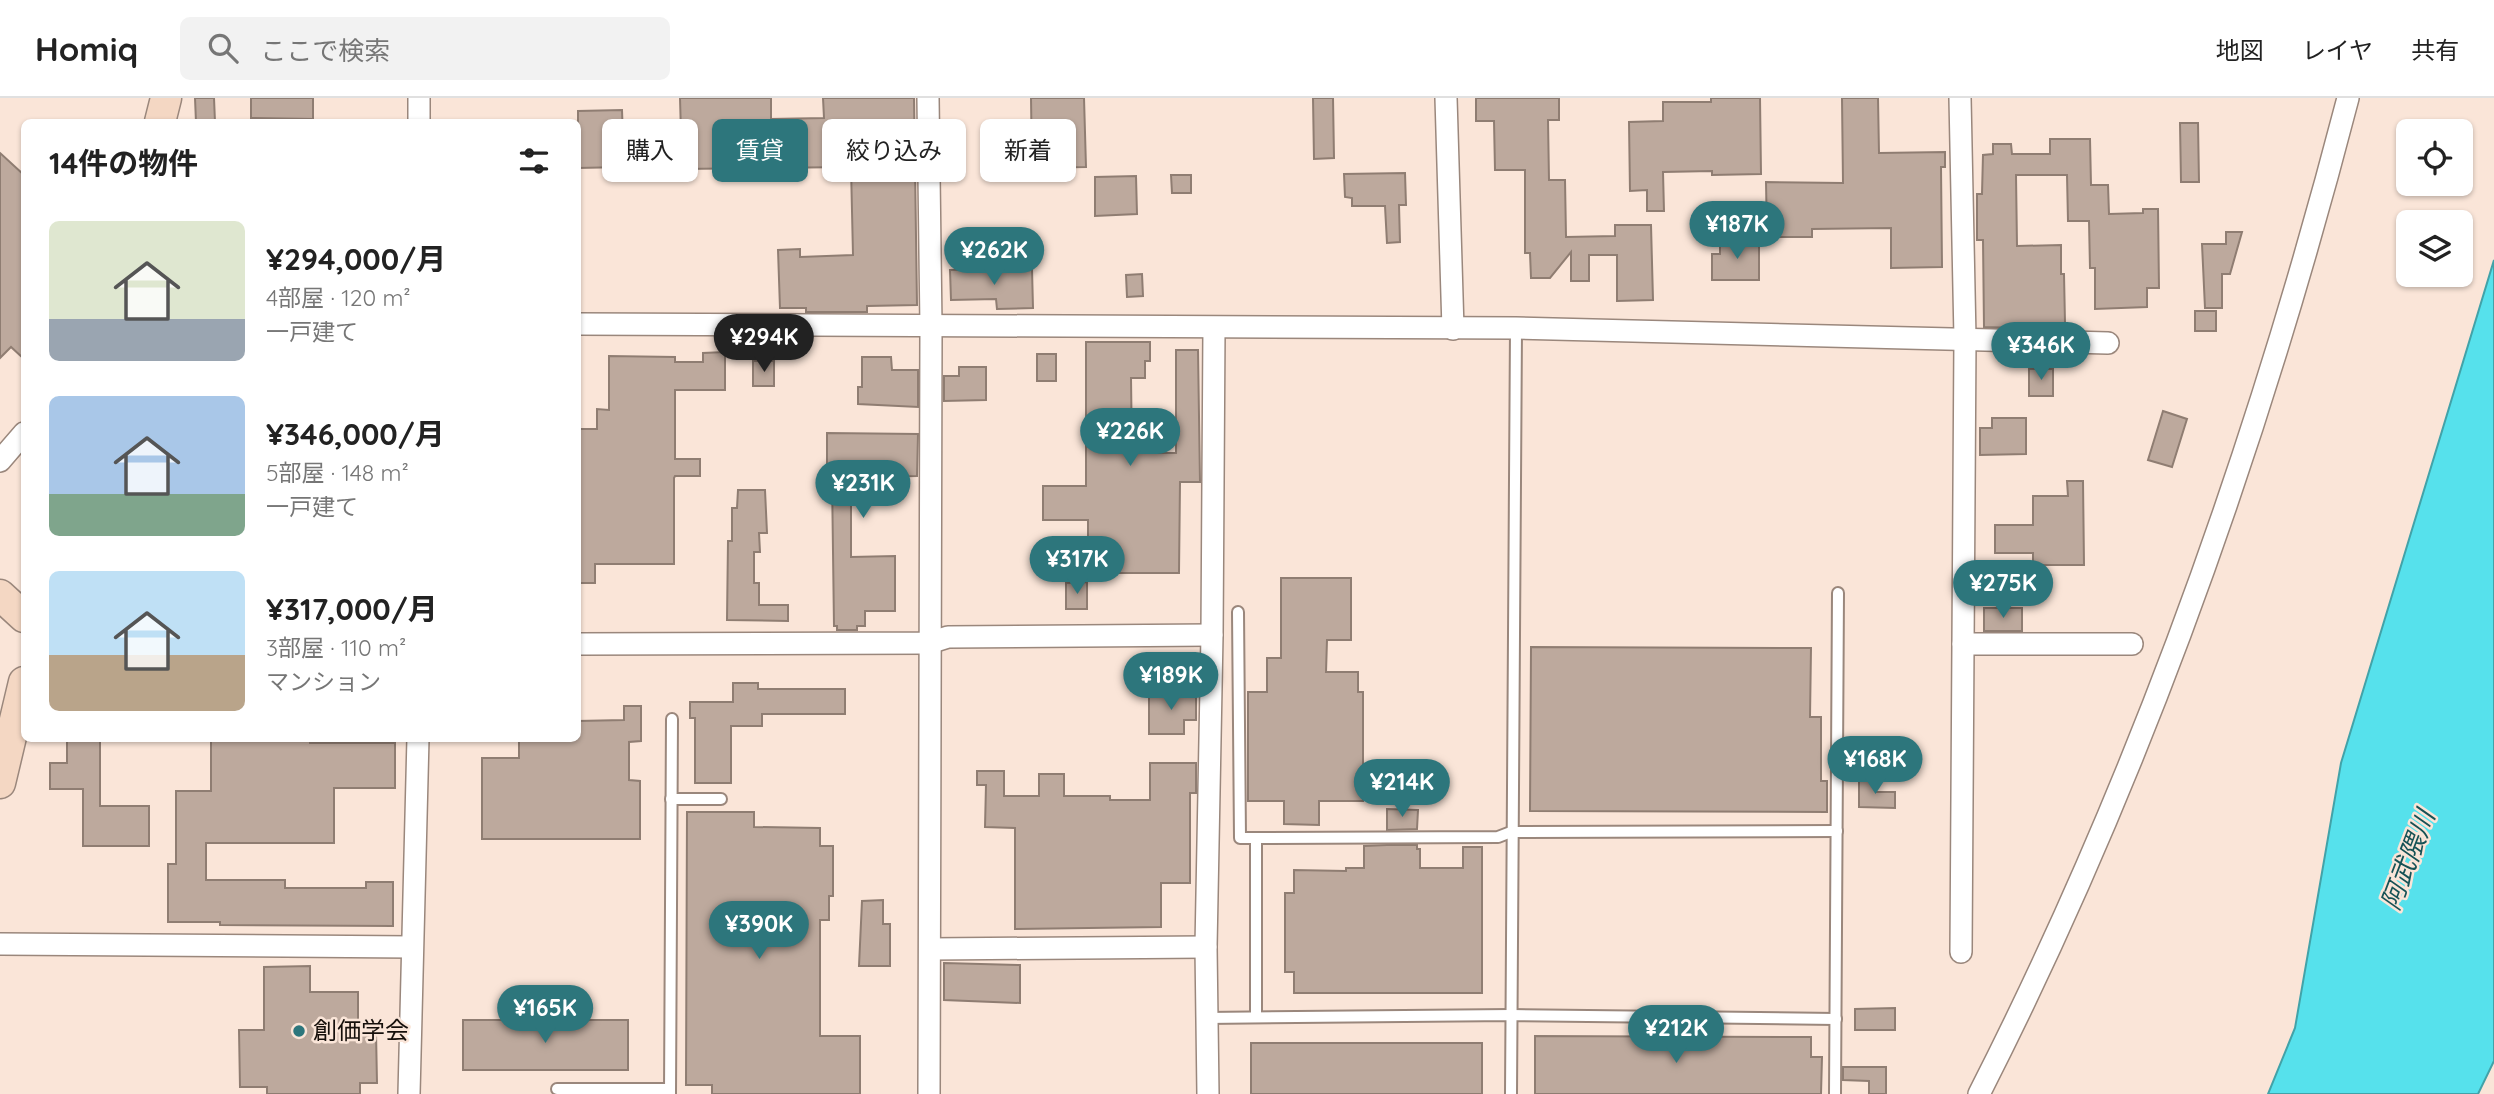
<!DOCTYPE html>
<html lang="ja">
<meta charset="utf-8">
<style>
:root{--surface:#fff;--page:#f2f2f2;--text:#222;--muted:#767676;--line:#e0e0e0;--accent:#2d767c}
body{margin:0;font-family:Quicksand,"Noto Sans JP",sans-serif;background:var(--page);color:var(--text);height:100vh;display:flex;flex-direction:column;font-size:26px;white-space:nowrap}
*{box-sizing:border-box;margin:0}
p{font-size:23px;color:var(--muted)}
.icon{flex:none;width:38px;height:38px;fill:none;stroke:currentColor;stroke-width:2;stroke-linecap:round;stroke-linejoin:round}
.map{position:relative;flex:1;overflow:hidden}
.drawer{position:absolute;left:21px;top:21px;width:560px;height:623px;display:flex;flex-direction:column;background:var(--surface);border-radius:10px;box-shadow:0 2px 5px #0004}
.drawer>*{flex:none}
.banner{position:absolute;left:602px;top:21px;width:665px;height:63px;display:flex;gap:14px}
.controls{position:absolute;left:2396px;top:21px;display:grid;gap:14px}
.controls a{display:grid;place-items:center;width:77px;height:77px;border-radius:10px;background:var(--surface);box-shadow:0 2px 5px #0004;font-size:35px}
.price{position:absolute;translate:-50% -60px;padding:0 16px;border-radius:24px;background:var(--accent);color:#fff;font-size:23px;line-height:46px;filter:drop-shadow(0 2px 4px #0008)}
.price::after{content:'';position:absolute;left:50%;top:42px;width:21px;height:16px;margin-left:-10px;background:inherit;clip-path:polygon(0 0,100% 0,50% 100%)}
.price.current{background:#222;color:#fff}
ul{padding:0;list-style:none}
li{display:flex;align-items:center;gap:21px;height:175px;padding:0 28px}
li span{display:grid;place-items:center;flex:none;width:196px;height:140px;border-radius:10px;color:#555}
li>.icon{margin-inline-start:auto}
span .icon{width:84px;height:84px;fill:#fffc;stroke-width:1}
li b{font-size:30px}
h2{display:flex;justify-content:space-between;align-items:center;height:84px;padding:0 28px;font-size:30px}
.tag{padding:0 24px;border-radius:10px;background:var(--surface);box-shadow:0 2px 5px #0004;font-size:24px;line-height:63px}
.tag.current{background:var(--accent);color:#fff}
header{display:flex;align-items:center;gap:42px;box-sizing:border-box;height:98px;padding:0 35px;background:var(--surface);border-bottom:2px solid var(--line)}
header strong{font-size:33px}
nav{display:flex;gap:38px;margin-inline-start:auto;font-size:24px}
.search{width:490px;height:63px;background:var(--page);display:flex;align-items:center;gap:18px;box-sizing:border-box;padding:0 24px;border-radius:10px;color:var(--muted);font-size:26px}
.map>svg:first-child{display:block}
</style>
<header>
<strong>Homiq</strong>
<div class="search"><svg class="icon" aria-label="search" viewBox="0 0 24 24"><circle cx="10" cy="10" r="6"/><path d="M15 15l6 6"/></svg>ここで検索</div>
<nav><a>地図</a><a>レイヤ</a><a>共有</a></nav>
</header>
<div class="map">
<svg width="2494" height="996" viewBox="0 0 2494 996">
<rect width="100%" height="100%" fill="#fae5d8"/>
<polygon fill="#56e1ec" stroke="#42a2a8" stroke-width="2" points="2494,162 2494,963 2478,996 2268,996 2295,930 2341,665"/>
<g fill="#bda99d" stroke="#8f7d72" stroke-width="2">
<polygon points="195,0 214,0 215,24 196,24"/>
<polygon points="251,0 313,0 313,21 251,20"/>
<polygon points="680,0 771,0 771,21 824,20 823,0 914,0 917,207 867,208 867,214 806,214 806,210 780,210 778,152 800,151 800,159 853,157 851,69 682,71"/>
<polygon points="1031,0 1084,0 1086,69 1032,70"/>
<polygon points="1313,0 1333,0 1334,60 1314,61"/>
<polygon points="1476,0 1559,0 1559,22 1548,22 1549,82 1565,82 1566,139 1615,138 1615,127 1651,127 1653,202 1617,203 1617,157 1589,157 1589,183 1571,183 1571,154 1550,180 1531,180 1530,155 1525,155 1525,72 1495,72 1494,23 1476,23"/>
<polygon points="1711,0 1760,0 1761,76 1712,77 1712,73 1663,74 1664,113 1647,113 1647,92 1630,93 1629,24 1663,23 1663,4 1711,4"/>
<polygon points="1842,0 1878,0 1879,55 1945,54 1945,69 1941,69 1942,169 1891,170 1891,130 1812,131 1812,139 1767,139 1766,84 1843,85"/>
<polygon points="622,12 624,69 578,70 578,13"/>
<polygon points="2180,25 2198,25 2199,84 2181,84"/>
<polygon points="2050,41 2090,41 2091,87 2108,87 2109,116 2143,115 2143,111 2158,111 2159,190 2147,190 2147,209 2095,211 2095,170 2090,170 2089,123 2068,123 2067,77 2016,77 2017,148 2061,147 2061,176 2064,176 2065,225 2018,226 2018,230 1984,229 1983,142 1977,142 1977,96 1982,96 1983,57 1993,56 1993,46 2011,46 2012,56 2050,56"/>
<polygon points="0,55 24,77 24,261 11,249 0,260"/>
<polygon points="1405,75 1406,107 1399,107 1400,144 1387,145 1385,108 1352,108 1352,100 1345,99 1344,76"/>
<polygon points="1171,77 1191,77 1191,95 1172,95"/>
<polygon points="1136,78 1137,116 1095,118 1095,79"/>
<polygon points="2226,134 2242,134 2230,176 2222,176 2222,210 2205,210 2202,146 2226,146"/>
<polygon points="1720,143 1759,143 1759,182 1712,182 1712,156 1720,156"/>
<polygon points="987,171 1032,171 1033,210 997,211 996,201 951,202 950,172"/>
<polygon points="1142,176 1143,198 1127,199 1126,177"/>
<rect x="2195" y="213" width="21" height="20"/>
<polygon points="1086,244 1150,244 1150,263 1145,263 1145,280 1131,280 1132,355 1176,355 1176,252 1198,252 1200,384 1180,384 1179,475 1074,475 1074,455 1088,455 1088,422 1043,422 1043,388 1086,388"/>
<polygon points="725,254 725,292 675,292 675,361 700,361 700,378 675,378 674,380 674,466 595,466 595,485 578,485 579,331 597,331 597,311 609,312 609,258 675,259 675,264 703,264 703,255"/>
<rect x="1037" y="256" width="19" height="27"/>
<polygon points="862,259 891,259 892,272 918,272 918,309 858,306 858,289 862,289"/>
<rect x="753" y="263" width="21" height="25"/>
<polygon points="959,269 986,269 986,302 944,303 944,278 959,278"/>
<rect x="2029" y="271" width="24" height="27"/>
<polygon points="2163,313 2187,321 2172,369 2148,362"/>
<polygon points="1992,320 2026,320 2026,356 1980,357 1980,330 1992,330"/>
<polygon points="827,335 918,336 917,378 868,379 868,398 851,398 851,459 895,458 895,513 865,513 865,528 857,528 857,532 837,532 837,528 834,528 832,379 827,379"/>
<polygon points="2067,383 2083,383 2084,467 2033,467 2033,455 1995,455 1995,427 2033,427 2033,398 2068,398"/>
<polygon points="738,392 765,392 767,435 759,435 760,454 754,454 754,485 759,485 759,507 788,507 788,523 727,522 728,443 732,443 732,410 737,410"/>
<polygon points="1281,480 1351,480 1351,542 1327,542 1326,574 1358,574 1358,594 1363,594 1363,703 1319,703 1319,727 1284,726 1284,703 1248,703 1248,594 1267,594 1267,560 1281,560"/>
<polygon points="1087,484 1087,511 1066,511 1066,485"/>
<rect x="1984" y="510" width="38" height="23"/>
<polygon points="1531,549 1811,550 1810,619 1821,619 1821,683 1827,683 1827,714 1530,713"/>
<polygon points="733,585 758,585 758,591 845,591 845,616 762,616 762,628 731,628 731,685 695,685 695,620 690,620 690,604 733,604"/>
<polygon points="1149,595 1196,595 1196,622 1184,622 1184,636 1149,636"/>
<polygon points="624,608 641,608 641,643 629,644 629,682 640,683 640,741 482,741 482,660 519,660 519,640 578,640 578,623 624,622"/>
<polygon points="67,640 100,640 100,708 149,708 149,748 83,748 83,691 50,691 50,665 67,665"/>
<polygon points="211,640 310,640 310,645 395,645 395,690 334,690 334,745 206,745 206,782 285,782 285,790 366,790 366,784 393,784 393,828 220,827 220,824 168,824 168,766 176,766 176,693 211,693"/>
<polygon points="1150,665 1196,665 1196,695 1190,695 1190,785 1161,785 1161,829 1015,831 1015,730 985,729 986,687 977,687 977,673 1004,673 1004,698 1039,698 1039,676 1064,676 1064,698 1110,698 1110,702 1150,702"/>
<polygon points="1859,682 1876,682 1876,694 1895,694 1895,710 1859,709"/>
<polygon points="1387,711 1418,712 1417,731 1387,732"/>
<polygon points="687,714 754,714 754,729 820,730 820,748 833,748 833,798 829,798 829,822 820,822 820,938 860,938 860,996 712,996 712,987 686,987"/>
<polygon points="1387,747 1417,747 1417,751 1420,751 1420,770 1463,770 1463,749 1482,749 1482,895 1294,895 1294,874 1285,874 1285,795 1294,795 1294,772 1346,773 1346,770 1364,770 1364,748"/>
<polygon points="883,802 883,826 890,826 890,868 859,868 862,803"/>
<polygon points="944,865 1020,867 1020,905 944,902"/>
<polygon points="310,868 310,894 358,894 358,934 376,934 377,985 360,985 360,996 267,996 267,989 240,989 239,932 264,932 264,869"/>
<polygon points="1895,910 1895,932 1855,932 1855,911"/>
<rect x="463" y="922" width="165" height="50"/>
<polygon points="1535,938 1811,939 1811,959 1822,959 1821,996 1535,996"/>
<rect x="1251" y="945" width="231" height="51"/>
<polygon points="1843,969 1886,969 1886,996 1869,996 1869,983 1843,982"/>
</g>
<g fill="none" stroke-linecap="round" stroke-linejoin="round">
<defs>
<g id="lane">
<polyline points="1238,514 1240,740 1498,739 1511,734 1837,733"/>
<polyline points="671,701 721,701"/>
<polyline points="1256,919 1256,740"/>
<polyline points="1206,920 1511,917 1836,921"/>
<polyline points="557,991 670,991"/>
<polyline points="670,996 672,621"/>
<polyline points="1511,996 1516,230"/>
<polyline points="1835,996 1838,495"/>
</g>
<g id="street">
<polyline points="928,0 931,229 929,996"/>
<polyline points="1446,0 1453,231"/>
<polyline points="1960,0 1965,240 1961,854"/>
<polyline points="419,24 419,0"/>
<polyline points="578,226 1516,230 2108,245"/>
<polyline points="0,363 24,335"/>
<polyline points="578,546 929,545 948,539 1212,537"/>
<polyline points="1963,546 2132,546"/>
<polyline points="0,846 412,849"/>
<polyline points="930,851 1206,849"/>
<polyline points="409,996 418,640"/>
<polyline points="1208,996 1206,849 1212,537 1214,230"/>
<path d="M1979 996C2140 680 2259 343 2348 0"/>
</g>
<g id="secondary">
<polyline points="160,24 166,0"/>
<polyline points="0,497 24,519"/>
<polyline points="0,685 24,584"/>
</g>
</defs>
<use href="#lane" stroke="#9a877c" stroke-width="14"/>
<use href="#street" stroke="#9a877c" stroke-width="24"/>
<use href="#secondary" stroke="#9a877c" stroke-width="33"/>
<use href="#lane" stroke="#fff" stroke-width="10"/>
<use href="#street" stroke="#fff" stroke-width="21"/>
<use href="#secondary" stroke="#f4d7c3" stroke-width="30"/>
</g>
<circle fill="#2d767c" stroke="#fae5d8" stroke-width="2.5" cx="299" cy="933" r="7"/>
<g text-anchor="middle" stroke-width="5" stroke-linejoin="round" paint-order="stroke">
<g font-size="24" fill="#150f0b" stroke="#fae5d8" text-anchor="start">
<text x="313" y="941">創価学会</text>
</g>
<g font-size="26" font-style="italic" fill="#165256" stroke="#fae5d8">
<text transform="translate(2408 762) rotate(-69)" y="9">阿武隈川</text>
</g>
</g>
</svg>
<div class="controls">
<a><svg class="icon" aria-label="locate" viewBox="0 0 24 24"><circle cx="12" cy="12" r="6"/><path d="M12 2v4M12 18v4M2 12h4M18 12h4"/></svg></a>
<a><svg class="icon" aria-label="layers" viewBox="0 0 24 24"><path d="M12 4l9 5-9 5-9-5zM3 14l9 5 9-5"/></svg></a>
</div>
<b class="price" style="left:1737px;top:163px">¥187K</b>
<b class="price" style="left:994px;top:189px">¥262K</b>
<b class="price current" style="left:764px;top:276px">¥294K</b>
<b class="price" style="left:2041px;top:284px">¥346K</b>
<b class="price" style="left:1130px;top:370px">¥226K</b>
<b class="price" style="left:863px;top:422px">¥231K</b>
<b class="price" style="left:1077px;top:498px">¥317K</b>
<b class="price" style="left:2003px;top:522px">¥275K</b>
<b class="price" style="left:1171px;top:614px">¥189K</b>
<b class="price" style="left:1875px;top:698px">¥168K</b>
<b class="price" style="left:1402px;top:721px">¥214K</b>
<b class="price" style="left:759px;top:863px">¥390K</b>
<b class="price" style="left:545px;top:947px">¥165K</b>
<b class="price" style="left:1676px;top:967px">¥212K</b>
<div class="banner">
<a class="tag">購入</a>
<a class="tag current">賃貸</a>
<a class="tag">絞り込み</a>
<a class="tag">新着</a>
</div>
<section class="drawer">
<h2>14件の物件<svg class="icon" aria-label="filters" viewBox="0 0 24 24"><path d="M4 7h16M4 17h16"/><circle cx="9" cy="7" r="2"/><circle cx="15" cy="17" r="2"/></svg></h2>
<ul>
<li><span style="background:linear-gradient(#dfe7d0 70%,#9aa5b1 0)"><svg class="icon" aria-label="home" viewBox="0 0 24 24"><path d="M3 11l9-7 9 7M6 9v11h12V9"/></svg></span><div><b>¥294,000/月</b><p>4部屋 · 120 m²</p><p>一戸建て</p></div></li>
<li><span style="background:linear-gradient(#a9c7e8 70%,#7fa58c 0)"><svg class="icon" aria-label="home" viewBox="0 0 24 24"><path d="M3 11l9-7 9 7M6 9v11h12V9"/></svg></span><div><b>¥346,000/月</b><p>5部屋 · 148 m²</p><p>一戸建て</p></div></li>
<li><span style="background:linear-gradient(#bfe0f5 60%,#b9a48a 0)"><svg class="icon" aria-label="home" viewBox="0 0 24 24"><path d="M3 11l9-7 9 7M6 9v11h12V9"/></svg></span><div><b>¥317,000/月</b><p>3部屋 · 110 m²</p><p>マンション</p></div></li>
</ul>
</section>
</div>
